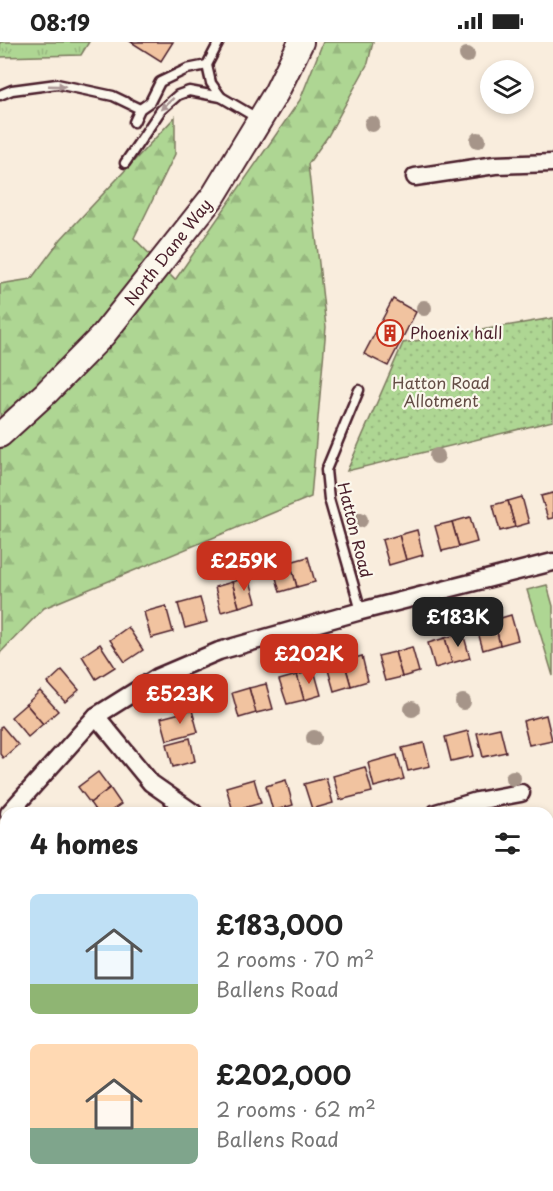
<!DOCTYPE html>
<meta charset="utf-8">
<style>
:root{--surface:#fff;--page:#f2f2f2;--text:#222;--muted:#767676;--accent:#c8321e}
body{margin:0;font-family:"Playpen Sans",sans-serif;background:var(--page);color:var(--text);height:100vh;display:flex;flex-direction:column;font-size:22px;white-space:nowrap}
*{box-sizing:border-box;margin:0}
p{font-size:20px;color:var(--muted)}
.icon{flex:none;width:33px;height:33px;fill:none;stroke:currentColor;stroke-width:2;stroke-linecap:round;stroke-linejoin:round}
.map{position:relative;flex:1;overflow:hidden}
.details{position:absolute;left:0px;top:765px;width:554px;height:384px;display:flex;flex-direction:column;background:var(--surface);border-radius:18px 18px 0 0;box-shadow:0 3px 9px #0003}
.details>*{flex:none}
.buttons{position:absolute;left:480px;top:18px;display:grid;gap:12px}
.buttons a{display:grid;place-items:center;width:54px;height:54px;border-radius:50%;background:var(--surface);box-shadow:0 3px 9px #0003;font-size:30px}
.price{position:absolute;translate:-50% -51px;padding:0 14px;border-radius:12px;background:var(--accent);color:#fff;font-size:20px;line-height:39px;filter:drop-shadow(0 2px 3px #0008)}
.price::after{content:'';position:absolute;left:50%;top:36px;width:18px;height:14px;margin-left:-9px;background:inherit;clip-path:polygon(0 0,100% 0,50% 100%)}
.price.current{background:#222;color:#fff}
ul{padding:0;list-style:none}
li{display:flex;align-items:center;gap:18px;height:150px;padding:0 30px}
li span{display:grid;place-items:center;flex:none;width:168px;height:120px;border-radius:9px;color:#555}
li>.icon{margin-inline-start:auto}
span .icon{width:72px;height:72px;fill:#fffc;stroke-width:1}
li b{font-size:26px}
h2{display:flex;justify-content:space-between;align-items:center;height:72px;padding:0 30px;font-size:26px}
.status{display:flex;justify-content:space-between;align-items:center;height:42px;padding:0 30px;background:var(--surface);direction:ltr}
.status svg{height:16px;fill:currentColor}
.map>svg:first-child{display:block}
</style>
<div class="status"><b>08:19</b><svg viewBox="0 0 49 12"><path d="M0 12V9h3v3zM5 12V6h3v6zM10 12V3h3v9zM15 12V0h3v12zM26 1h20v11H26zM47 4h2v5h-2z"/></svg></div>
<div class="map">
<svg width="553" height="1149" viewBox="0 0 553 1149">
<defs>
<pattern id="forest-firs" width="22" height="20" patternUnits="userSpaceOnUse" patternTransform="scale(1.5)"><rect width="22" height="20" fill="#aed693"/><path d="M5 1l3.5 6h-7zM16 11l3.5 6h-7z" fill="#97b77f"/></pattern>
<pattern id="park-tufts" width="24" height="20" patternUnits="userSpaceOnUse" patternTransform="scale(1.5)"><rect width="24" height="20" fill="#aed693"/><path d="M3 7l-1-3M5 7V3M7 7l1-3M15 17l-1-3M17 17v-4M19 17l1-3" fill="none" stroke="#97b77f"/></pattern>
<pattern id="garden-dots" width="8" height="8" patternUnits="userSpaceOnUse" patternTransform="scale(1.5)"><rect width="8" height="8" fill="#aed693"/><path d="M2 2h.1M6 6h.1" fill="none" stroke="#97b77f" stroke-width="1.8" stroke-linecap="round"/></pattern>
</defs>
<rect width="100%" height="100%" fill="#f9eddd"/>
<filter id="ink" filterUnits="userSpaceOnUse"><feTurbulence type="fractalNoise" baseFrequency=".0167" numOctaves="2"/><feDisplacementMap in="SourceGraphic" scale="12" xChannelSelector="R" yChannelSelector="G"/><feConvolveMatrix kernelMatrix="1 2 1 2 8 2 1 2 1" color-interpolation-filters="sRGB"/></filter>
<g filter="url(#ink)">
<polygon fill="#aed693" stroke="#7c7a5f" stroke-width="1.5" points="547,543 553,564 553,634 527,548"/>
<polygon fill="url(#forest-firs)" stroke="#7c7a5f" stroke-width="1.5" points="323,0 373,0 368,21 328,94 308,122 326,285 311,455 44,566 0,611 0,242 31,237 61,197 175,75 175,112 134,196 175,238 300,58"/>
<polygon fill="url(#park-tufts)" stroke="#7c7a5f" stroke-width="1.5" points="0,0 89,0 81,13 0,15"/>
<polygon fill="url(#garden-dots)" stroke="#7c7a5f" stroke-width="1.5" points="553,276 553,379 347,429 403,301"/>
<g fill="#f1c3a0" stroke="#4a1f2b" stroke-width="1.5">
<polygon points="131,0 173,0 161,19"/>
<polygon points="393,257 416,270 388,324 364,312"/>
<polygon points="553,451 553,476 548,477 541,454"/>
<polygon points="522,455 529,481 515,485 508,459"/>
<polygon points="508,459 515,485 500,489 493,463"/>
<polygon points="470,475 477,500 459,505 452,480"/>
<polygon points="452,480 459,505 442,509 435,484"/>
<polygon points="417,488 423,513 406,518 399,493"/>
<polygon points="399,493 406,518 389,523 382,498"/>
<polygon points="308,515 315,540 297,545 290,520"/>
<polygon points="290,520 297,545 280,550 273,525"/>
<polygon points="249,535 256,560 239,565 232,540"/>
<polygon points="232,540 239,565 221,570 215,545"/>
<polygon points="200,556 207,580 185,586 178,562"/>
<polygon points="166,564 173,590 151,596 144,570"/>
<polygon points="511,573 518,598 500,603 494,578"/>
<polygon points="494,578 500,603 483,608 476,583"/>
<polygon points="128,585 143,608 125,620 110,598"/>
<polygon points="463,591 470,616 452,621 445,596"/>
<polygon points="445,596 452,621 435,626 428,601"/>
<polygon points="100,602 115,625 96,637 82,614"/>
<polygon points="412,605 419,630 402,635 395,610"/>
<polygon points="395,610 402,635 385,639 378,614"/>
<polygon points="362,614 368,639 351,644 344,619"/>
<polygon points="344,619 351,644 334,649 327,624"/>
<polygon points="62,628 79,648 65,660 48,641"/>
<polygon points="314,628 321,653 304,658 297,633"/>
<polygon points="297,633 304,658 287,662 279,638"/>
<polygon points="266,642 273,667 256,671 249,646"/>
<polygon points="249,646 256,671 239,676 232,651"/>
<polygon points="40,649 58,669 43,682 26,662"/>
<polygon points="26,662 43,682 28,695 11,675"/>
<polygon points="192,668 198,690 167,698 161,676"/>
<polygon points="546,673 552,698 529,703 523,679"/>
<polygon points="2,684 18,703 3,716 0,712 0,685"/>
<polygon points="500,686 506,710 483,715 477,691"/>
<polygon points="468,689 474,714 451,719 445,695"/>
<polygon points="190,696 195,719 173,725 167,702"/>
<polygon points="424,701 430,724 408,729 402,706"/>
<polygon points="397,713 404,737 374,745 368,721"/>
<polygon points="365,725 372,750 340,758 333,734"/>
<polygon points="98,730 110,746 90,761 78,745"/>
<polygon points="326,736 333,761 312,767 304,742"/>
<polygon points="254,737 261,761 233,769 226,745"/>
<polygon points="286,738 293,763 273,769 266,744"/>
<polygon points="110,746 121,762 108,771 97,771 90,761"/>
<polygon points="553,802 553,828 548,829 548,803"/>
<polygon points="0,866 6,868 6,890 0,887"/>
<polygon points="0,887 6,890 6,912 0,909"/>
<polygon points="548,952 553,952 553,976 548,977"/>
<polygon points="548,1065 551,1065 552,1091 548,1091"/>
<polygon points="95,1143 112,1143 114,1149 96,1149 93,1144"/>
<polygon points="112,1143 140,1143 142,1149 114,1149"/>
<polygon points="294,1143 311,1143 312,1149 294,1149"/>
<polygon points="311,1143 329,1143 329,1149 312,1149"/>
</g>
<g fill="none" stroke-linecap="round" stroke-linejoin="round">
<defs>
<g id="lane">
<polyline points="207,23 211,41 221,55"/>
<polyline points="0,53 12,48 57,42 113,54 140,67"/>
<polyline points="134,80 140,67 150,60 160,40 187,27 207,23 219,0"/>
<polyline points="125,121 161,68 178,53 189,49 221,55 257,76"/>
<polyline points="359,348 326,428 329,457 361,569"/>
</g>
<g id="street">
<polyline points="415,135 495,123 553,121"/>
<polyline points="96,674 151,741 194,771"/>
<polyline points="9,771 96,674 158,635 219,609 361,569 553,520"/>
<polyline points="436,771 477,759 521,751"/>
<polyline points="548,1019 553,1018"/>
<polyline points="206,1149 213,1143"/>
</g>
<polyline id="secondary" points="0,393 46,351 103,293 214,153 276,51 301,0"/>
</defs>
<use href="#lane" stroke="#4a1f2b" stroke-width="13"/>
<use href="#street" stroke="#4a1f2b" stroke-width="21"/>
<use href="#secondary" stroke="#4a1f2b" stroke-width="28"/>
<use href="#lane" stroke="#fbf7ec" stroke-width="8"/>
<use href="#street" stroke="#fbf7ec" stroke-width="16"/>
<use href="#secondary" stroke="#fbf7ec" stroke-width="24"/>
</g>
<g fill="#a69589">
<circle cx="467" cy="13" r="8"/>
<circle cx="372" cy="82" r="8"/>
<circle cx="478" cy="98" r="8"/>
<circle cx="424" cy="266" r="8"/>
<circle cx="437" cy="414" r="8"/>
<circle cx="360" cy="478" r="8"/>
<circle cx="463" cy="660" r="8"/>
<circle cx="412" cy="667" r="8"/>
<circle cx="314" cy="696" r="8"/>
<circle cx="513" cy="736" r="8"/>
</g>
<defs><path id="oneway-solid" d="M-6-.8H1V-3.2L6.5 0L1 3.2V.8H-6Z" transform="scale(1.5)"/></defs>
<g fill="#ab9695">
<use href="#oneway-solid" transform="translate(57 44) rotate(2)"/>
<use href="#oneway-solid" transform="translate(167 62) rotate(138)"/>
</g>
</g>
<defs>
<symbol id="building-ring" viewBox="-11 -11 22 22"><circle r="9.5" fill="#fbf7ec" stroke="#c8321e" stroke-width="1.5"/><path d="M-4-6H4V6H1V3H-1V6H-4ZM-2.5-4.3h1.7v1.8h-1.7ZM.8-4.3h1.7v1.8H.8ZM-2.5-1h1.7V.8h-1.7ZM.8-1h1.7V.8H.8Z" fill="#c8321e"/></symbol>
</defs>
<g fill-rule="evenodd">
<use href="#building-ring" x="375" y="276" width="30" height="30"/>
</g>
<g text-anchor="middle" stroke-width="4.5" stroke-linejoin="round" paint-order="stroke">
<g font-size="16" fill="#4a1f2b" stroke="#fbf7ec">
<text transform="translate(168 210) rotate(-52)" y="6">North Dane Way</text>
<text transform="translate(355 488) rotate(76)" y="6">Hatton Road</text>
</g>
<g font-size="16" fill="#4a1f2b" stroke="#fbf7ec" text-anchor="start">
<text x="410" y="297">Phoenix hall</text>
</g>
<g font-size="16" fill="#634d45" stroke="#fbf7ec">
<text x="441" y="347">Hatton Road<tspan x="441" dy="18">Allotment</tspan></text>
</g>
</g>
</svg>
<div class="buttons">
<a><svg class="icon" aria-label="layers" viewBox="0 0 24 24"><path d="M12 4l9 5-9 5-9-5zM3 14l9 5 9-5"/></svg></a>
</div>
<b class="price" style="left:244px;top:550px">£259K</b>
<b class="price current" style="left:458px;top:606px">£183K</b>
<b class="price" style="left:309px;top:643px">£202K</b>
<b class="price" style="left:180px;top:683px">£523K</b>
<section class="details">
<h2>4 homes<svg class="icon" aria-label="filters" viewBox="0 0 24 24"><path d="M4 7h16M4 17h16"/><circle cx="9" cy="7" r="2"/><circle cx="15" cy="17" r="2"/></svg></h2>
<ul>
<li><span style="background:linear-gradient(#bfe0f5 75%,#8fb573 0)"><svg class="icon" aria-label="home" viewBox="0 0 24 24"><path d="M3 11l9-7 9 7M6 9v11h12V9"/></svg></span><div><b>£183,000</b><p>2 rooms · 70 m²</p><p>Ballens Road</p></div></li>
<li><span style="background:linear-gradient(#ffd9b3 70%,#7fa58c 0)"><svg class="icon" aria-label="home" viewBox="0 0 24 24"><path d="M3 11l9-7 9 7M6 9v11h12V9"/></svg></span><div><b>£202,000</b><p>2 rooms · 62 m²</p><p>Ballens Road</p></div></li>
</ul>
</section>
</div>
